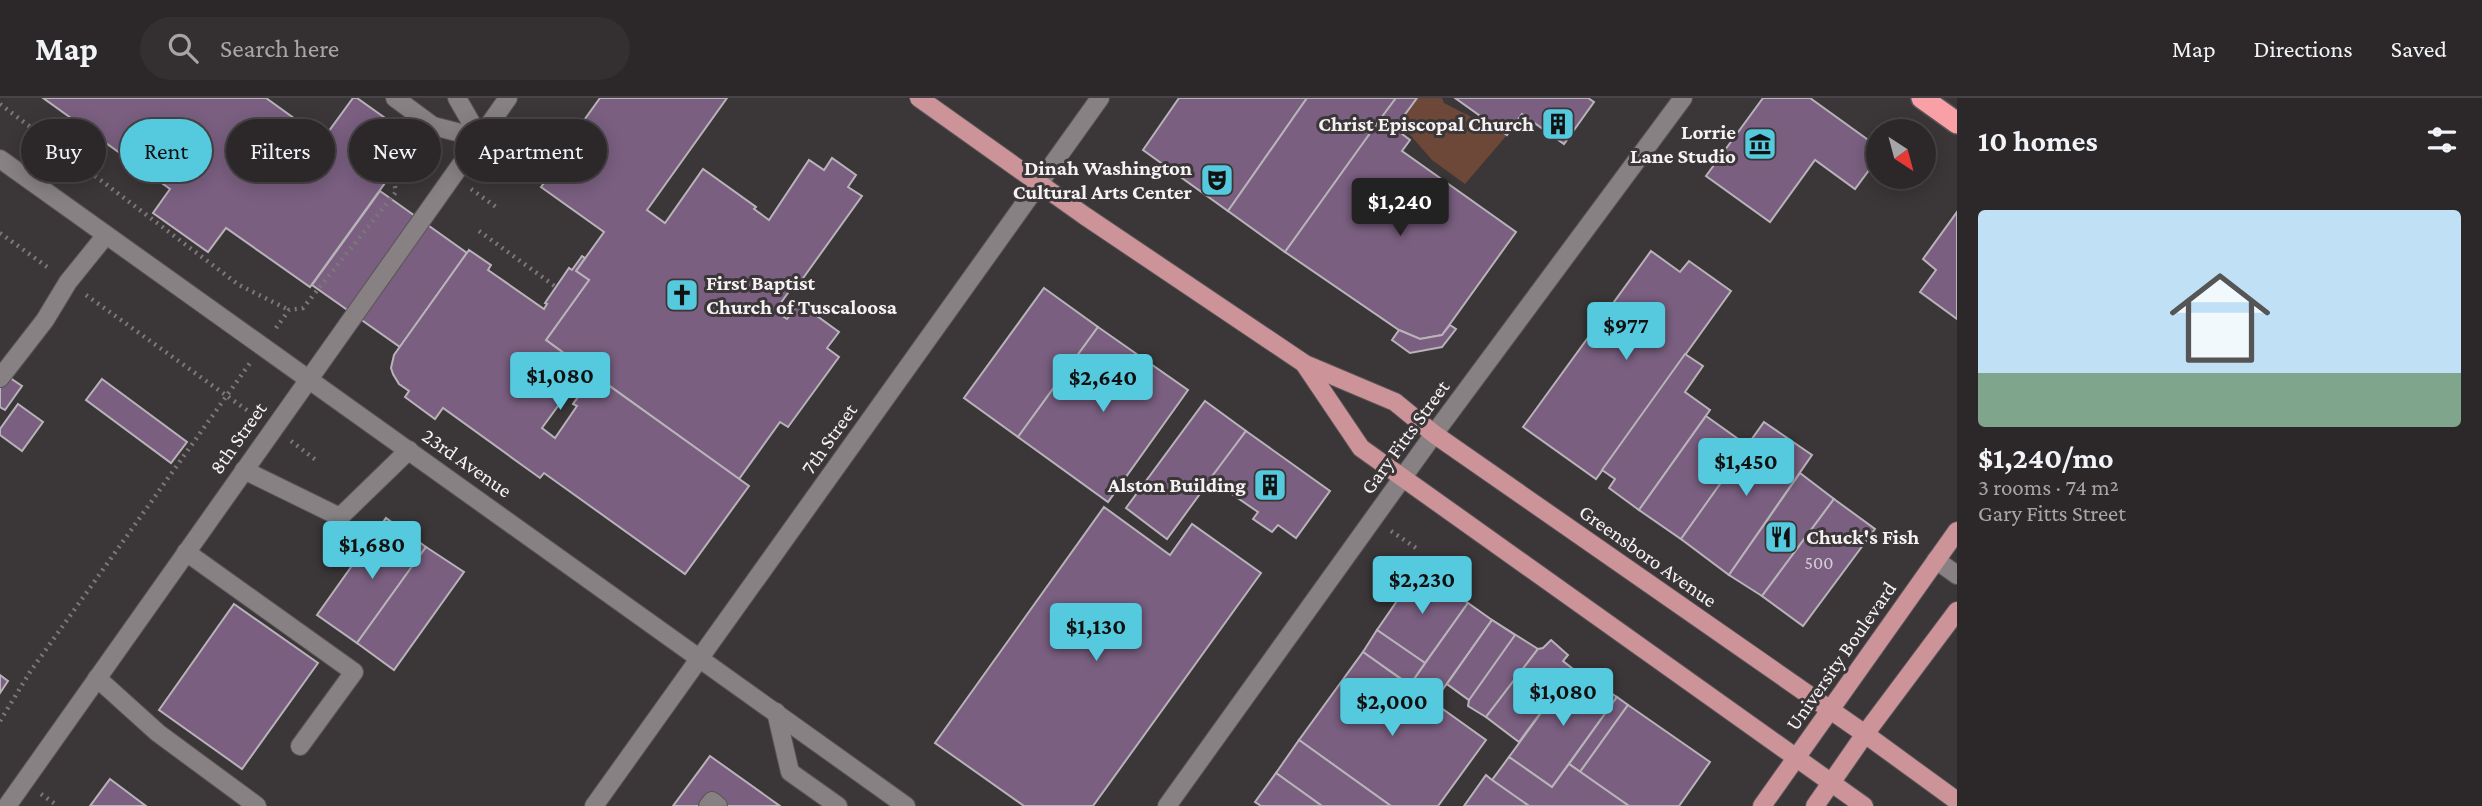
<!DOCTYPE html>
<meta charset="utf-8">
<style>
:root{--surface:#2c282a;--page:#343032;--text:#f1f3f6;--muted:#a6a6a8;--line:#484447;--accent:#55cadf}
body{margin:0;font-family:"Crimson Pro",serif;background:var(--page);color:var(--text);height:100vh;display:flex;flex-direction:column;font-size:26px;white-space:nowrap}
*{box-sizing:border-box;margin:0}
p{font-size:23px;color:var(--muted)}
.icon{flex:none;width:38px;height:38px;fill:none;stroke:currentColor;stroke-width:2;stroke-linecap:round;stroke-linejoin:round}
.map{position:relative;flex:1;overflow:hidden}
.details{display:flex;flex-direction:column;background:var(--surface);width:525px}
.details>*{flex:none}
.banner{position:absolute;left:21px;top:21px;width:665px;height:63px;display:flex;gap:14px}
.needle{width:46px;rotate:144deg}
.buttons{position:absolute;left:1866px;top:21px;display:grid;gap:14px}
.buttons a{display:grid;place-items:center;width:70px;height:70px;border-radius:50%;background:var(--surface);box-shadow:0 4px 18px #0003,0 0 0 2px var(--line);font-size:35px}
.price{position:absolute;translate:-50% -60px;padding:0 16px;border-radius:7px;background:var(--accent);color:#111;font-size:23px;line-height:46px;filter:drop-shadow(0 2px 4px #0008)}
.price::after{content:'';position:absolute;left:50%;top:42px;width:21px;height:16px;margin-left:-10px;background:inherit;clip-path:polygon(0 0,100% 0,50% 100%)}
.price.on{background:#222;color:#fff}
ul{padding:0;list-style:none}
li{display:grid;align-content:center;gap:14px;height:371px;padding:0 21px}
li span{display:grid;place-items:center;height:217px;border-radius:7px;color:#555}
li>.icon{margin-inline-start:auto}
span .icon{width:126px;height:126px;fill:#fffc;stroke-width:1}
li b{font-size:30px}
h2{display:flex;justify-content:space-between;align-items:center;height:84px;padding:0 21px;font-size:30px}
.chip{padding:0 24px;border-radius:32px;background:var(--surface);box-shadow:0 4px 18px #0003,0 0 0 2px var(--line);font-size:24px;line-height:63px}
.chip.on{background:var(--accent);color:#111}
header{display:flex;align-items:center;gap:42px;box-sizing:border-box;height:98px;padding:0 35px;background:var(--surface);border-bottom:2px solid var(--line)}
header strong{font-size:33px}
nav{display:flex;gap:38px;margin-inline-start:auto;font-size:24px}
.search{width:490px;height:63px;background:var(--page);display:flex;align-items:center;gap:18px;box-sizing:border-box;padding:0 24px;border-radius:38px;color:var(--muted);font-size:26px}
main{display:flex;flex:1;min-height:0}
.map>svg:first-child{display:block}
</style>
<header>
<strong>Map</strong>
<div class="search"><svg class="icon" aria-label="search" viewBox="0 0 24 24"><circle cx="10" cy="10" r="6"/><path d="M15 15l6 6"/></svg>Search here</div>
<nav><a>Map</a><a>Directions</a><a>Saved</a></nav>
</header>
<main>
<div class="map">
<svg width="1957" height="708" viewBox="0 0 1957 708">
<rect width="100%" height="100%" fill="#3b3638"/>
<polygon fill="#6d4839" points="1417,0 1442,0 1444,5 1507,37 1465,86 1432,62 1399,24"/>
<g fill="#7a5f80" stroke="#b7b3b8" stroke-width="2">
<polygon points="43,0 266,0 323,41 353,0 357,0 416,42 310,189 226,130 208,154 153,115 170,91"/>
<polygon points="600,0 727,0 647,112 665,125 703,71 756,109 754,111 769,122 809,62 824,72 832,60 856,77 848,89 862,98 796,190 793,188 775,213 787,221 799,205 839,234 827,250 839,259 788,329 780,324 739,381 546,242 589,182 576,173 604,134 541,89 544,85 541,82"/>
<polygon points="1179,0 1307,0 1228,113 1143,52"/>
<polygon points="1307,0 1396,0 1285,154 1228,113"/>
<polygon points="1396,0 1417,0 1395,30 1381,20"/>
<polygon points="1455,0 1588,0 1594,4 1564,46 1522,16 1507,37"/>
<polygon points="1763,0 1810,0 1878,49 1878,60 1855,91 1815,62 1770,124 1706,78"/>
<polygon points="1381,20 1410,42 1402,53 1516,134 1442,237 1420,241 1399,232 1285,154"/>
<polygon points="380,93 467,155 400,249 312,187"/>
<polygon points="1957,114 1957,221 1920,194 1936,172 1923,161"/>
<polygon points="469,152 491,167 488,172 544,211 547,206 545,205 569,170 572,172 582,158 585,160 576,173 589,182 546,242 585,271 542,330 555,340 577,308 573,306 594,277 749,388 685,476 544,375 540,380 443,310 435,321 405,299 409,293 399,286 393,276 391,270 394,257"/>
<polygon points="1651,153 1680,174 1689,163 1731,193 1596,381 1523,329"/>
<polygon points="1044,190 1098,229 1018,339 964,300"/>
<polygon points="1450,227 1456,231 1442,249 1410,255 1392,242 1399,232 1420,241 1442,237"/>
<polygon points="1098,229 1188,292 1108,404 1018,339"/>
<polygon points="1685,256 1703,268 1685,294 1710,312 1639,412 1609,390 1615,381 1602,372"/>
<polygon points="0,273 22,288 5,312 0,309"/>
<polygon points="102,281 187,344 171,365 86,302"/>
<polygon points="1205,303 1246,333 1167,441 1126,410"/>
<polygon points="18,306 43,324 22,353 0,337 0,331"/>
<polygon points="1706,318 1748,348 1681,441 1639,412"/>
<polygon points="1764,324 1812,357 1729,477 1681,441"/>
<polygon points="1246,333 1330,393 1296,440 1278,427 1272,434 1253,421 1258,414 1210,381"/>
<polygon points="1800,375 1834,401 1762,498 1729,477"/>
<polygon points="1834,401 1875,431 1803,528 1762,498"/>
<polygon points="1104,409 1170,457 1192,426 1261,475 1093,708 1024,708 935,645"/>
<polygon points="386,420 426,449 357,545 317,517"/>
<polygon points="426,449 464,474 394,572 357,545"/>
<polygon points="1419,471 1468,505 1425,565 1377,532"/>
<polygon points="1468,505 1492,522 1438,598 1414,581"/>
<polygon points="234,506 318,565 242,671 159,612"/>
<polygon points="1492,522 1538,551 1486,619 1468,608 1469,602 1447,586"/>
<polygon points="1492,522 1515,537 1469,602 1447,586"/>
<polygon points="1377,532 1425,565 1414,581 1416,591 1363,554"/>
<polygon points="1551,542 1568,557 1563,563 1573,571 1519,644 1486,619 1538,551 1543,550"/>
<polygon points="1363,554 1486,642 1438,708 1391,708 1299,642"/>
<polygon points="1573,571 1617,599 1552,689 1509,659"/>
<polygon points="0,577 8,583 0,595"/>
<polygon points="1617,599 1628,607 1580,674 1569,666"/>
<polygon points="1628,607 1710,664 1679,708 1629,708 1580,674"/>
<polygon points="1299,642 1391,708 1322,708 1276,675"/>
<polygon points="710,658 780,708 673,708"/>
<polygon points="1509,659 1552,689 1569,666 1629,708 1529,708 1492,682"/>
<polygon points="1276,675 1322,708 1261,708 1255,704"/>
<polygon points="1486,677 1492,682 1529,708 1464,708"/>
<polygon points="110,681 146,708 90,708"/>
</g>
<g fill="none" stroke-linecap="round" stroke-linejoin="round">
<defs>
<g id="minor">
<polyline points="395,0 433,28 480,40"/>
<polyline points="457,0 480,40"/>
<polyline points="0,61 906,708"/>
<polyline points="0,280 45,222 68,184 106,137"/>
<polyline points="244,372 340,419 409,352"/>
<polyline points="186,454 354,574 300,648"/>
<polyline points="1936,462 1957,477"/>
<polyline points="97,580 158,635 257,708"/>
<polyline points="776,614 790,674 838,708"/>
<polyline points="7,708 508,0"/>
<polyline points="594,708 1100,0"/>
<polyline points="708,708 712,703 718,708"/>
<polyline points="1167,708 1434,336 1683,0"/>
</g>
<g id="major">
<polyline points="919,0 1085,118 1305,266 1395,304 1434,336 1865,636 1957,703"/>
<polyline points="1305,267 1361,350 1864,708"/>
<polyline points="1762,708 1957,433"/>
<polyline points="1815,708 1865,636 1957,513"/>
</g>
<polyline id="highway" points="1922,0 1957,25"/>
</defs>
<use href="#minor" stroke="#595457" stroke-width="20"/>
<use href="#major" stroke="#595457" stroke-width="20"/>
<use href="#highway" stroke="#595457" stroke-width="24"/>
<g stroke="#7c787a" stroke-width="4.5" stroke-dasharray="2 5" stroke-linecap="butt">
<polyline points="0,6 239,187 289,212"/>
<polyline points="415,53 435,67"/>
<polyline points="471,91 496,109"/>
<polyline points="479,133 556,189"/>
<polyline points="0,135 50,171"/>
<polyline points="86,197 255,318"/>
<polyline points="276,230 289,212 303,210 396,94 394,83 422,44"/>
<polyline points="291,343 317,363"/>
<polyline points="1391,433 1419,452"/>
<polyline points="0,623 30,574 250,265"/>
<polyline points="41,696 58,708"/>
</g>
<use href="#minor" stroke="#888184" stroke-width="18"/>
<use href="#major" stroke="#cc9499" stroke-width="18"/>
<use href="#highway" stroke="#f9a0a7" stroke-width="21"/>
</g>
<defs>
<symbol id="building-square" viewBox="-11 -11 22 22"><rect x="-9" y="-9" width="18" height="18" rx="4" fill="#55cadf" stroke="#3b3638"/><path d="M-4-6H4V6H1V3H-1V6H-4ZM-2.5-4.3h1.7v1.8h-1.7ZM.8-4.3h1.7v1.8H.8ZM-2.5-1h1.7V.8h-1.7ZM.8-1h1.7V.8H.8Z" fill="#111"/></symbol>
<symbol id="museum-square" viewBox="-11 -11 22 22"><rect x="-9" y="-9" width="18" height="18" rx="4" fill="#55cadf" stroke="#3b3638"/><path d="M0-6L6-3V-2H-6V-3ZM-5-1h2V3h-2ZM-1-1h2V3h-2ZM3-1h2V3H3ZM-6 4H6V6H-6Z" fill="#111"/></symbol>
<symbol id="theatre-square" viewBox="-11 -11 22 22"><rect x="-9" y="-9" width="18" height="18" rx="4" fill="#55cadf" stroke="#3b3638"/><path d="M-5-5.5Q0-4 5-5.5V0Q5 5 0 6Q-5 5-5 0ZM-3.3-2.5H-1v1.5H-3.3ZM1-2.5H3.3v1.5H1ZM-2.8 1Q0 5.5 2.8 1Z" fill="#111"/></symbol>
<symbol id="church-square" viewBox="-11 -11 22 22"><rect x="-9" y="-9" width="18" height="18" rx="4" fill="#55cadf" stroke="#3b3638"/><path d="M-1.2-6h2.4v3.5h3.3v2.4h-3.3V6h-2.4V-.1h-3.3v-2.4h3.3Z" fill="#111"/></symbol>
<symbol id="restaurant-square" viewBox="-11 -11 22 22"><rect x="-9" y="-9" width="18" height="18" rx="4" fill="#55cadf" stroke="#3b3638"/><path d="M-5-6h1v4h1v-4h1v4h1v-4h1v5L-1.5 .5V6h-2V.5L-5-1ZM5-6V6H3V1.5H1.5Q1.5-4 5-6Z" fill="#111"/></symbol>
</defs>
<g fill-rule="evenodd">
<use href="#building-square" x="1539" y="7" width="38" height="38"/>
<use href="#museum-square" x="1741" y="27" width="38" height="38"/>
<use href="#theatre-square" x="1198" y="63" width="38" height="38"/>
<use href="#church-square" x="663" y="178" width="38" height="38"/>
<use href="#building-square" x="1251" y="368" width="38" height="38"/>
<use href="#restaurant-square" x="1762" y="420" width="38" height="38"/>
</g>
<g text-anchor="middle" stroke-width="6" stroke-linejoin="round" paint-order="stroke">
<g font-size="18" fill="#d7cdd7">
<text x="1819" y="471">500</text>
</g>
<g font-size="21" font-weight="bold" fill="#f6f2f4" stroke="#3b3638" text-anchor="end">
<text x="1534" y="33">Christ Episcopal Church</text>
<text x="1736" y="41">Lorrie<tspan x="1736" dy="24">Lane Studio</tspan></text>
<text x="1192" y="77">Dinah Washington<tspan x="1192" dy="24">Cultural Arts Center</tspan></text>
<text x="706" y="192" text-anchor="start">First Baptist<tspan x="706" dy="24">Church of Tuscaloosa</tspan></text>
<text x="1246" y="394">Alston Building</text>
<text x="1806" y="446" text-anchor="start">Chuck's Fish</text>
</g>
<g font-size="21" fill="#f6f2f4" stroke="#3b3638">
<text transform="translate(1405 339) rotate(-54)" y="7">Gary Fitts Street</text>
<text transform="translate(238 340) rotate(-55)" y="7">8th Street</text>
<text transform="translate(829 341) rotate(-55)" y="7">7th Street</text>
<text transform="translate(467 365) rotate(35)" y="7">23rd Avenue</text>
<text transform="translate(1648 458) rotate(35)" y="7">Greensboro Avenue</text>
<text transform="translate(1841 558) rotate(-55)" y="7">University Boulevard</text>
</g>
</g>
</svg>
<div class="buttons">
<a><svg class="needle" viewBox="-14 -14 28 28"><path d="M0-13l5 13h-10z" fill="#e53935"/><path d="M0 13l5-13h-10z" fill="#a6a6a8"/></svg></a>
</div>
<b class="price on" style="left:1400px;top:140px">$1,240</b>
<b class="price" style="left:1626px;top:264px">$977</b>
<b class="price" style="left:560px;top:314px">$1,080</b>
<b class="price" style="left:1103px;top:316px">$2,640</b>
<b class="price" style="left:1746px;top:400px">$1,450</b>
<b class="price" style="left:372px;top:483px">$1,680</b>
<b class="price" style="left:1422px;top:518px">$2,230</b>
<b class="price" style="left:1096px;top:565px">$1,130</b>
<b class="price" style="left:1563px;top:630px">$1,080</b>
<b class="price" style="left:1392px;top:640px">$2,000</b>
<div class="banner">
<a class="chip">Buy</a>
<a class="chip on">Rent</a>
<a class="chip">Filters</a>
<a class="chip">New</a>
<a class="chip">Apartment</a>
</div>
</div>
<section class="details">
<h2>10 homes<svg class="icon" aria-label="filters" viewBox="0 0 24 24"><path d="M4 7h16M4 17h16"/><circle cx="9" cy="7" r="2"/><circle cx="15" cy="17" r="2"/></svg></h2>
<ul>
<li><span style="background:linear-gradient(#bfe0f5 75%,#7fa58c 0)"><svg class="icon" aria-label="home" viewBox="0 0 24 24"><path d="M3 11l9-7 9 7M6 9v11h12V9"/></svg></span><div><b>$1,240/mo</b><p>3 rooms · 74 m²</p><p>Gary Fitts Street</p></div></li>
</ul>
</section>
</main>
